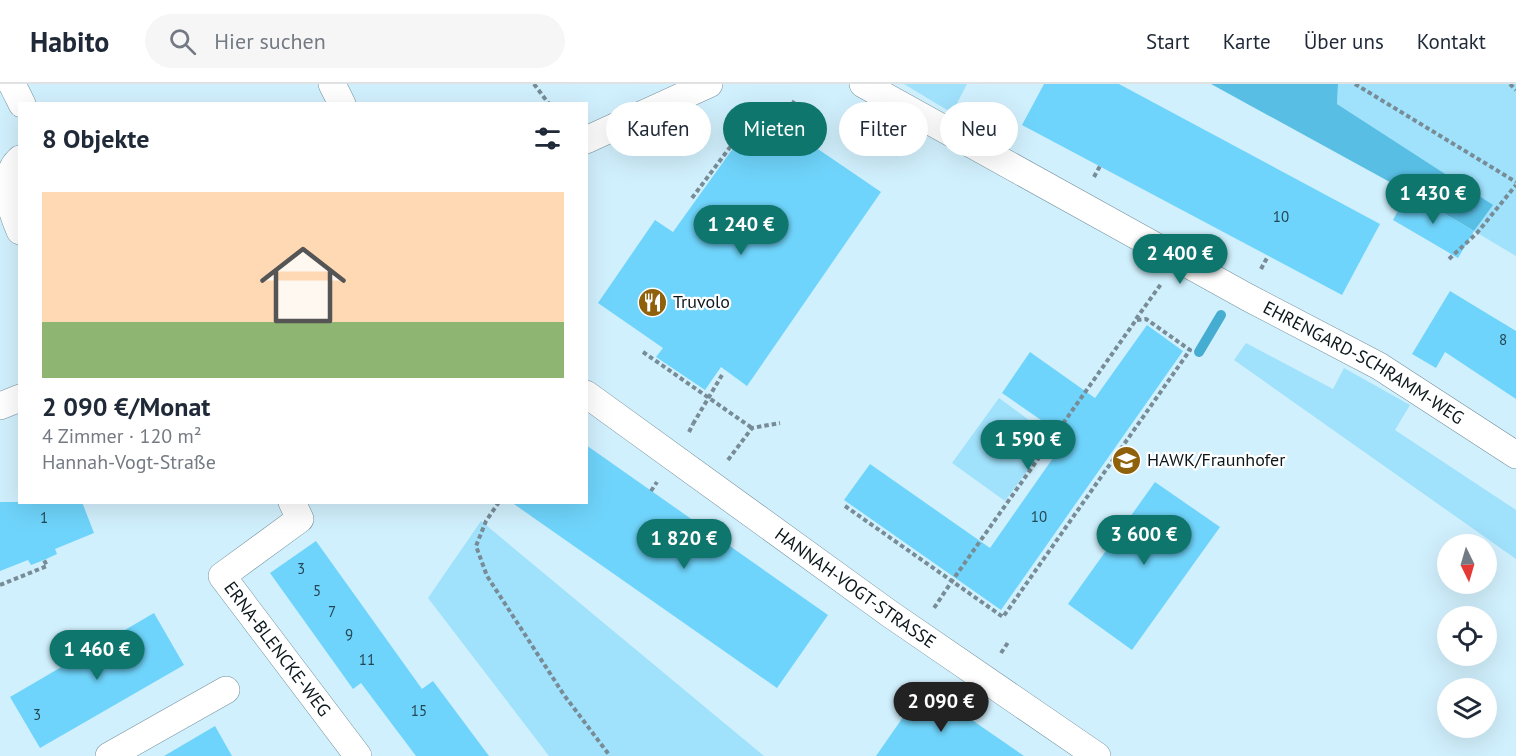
<!DOCTYPE html>
<html lang="de">
<meta charset="utf-8">
<style>
:root{--surface:#fff;--page:#f6f6f7;--text:#1f2937;--muted:#747a83;--line:#e0e1e3;--accent:#0f766e}
body{margin:0;font-family:"PT Sans",sans-serif;background:var(--page);color:var(--text);height:100vh;display:flex;flex-direction:column;font-size:22px;white-space:nowrap}
*{box-sizing:border-box;margin:0}
p{font-size:20px;color:var(--muted)}
.icon{flex:none;width:33px;height:33px;fill:none;stroke:currentColor;stroke-width:2;stroke-linecap:round;stroke-linejoin:round}
.map{position:relative;flex:1;overflow:hidden}
.sheet{position:absolute;left:18px;top:18px;width:570px;height:402px;display:flex;flex-direction:column;background:var(--surface);border-radius:0px;box-shadow:0 6px 24px #0002}
.sheet>*{flex:none}
.banner{position:absolute;left:606px;top:18px;width:570px;height:54px;display:flex;gap:12px}
.needle{width:39px;rotate:175deg}
.tools{position:absolute;left:1437px;top:450px;display:grid;gap:12px}
.tools a{display:grid;place-items:center;width:60px;height:60px;border-radius:50%;background:var(--surface);box-shadow:0 6px 24px #0002;font-size:30px}
.price{position:absolute;translate:-50% -51px;padding:0 14px;border-radius:21px;background:var(--accent);color:#fff;font-size:20px;line-height:39px;filter:drop-shadow(0 2px 3px #0008)}
.price::after{content:'';position:absolute;left:50%;top:36px;width:18px;height:14px;margin-left:-9px;background:inherit;clip-path:polygon(0 0,100% 0,50% 100%)}
.price.on{background:#222;color:#fff}
ul{padding:0;list-style:none}
li{display:grid;align-content:center;gap:12px;height:318px;padding:0 24px}
li span{display:grid;place-items:center;height:186px;border-radius:0px;color:#555}
li>.icon{margin-inline-start:auto}
span .icon{width:108px;height:108px;fill:#fffc;stroke-width:1}
li b{font-size:26px}
h2{display:flex;justify-content:space-between;align-items:center;height:72px;padding:0 24px;font-size:26px}
.tag{padding:0 21px;border-radius:27px;background:var(--surface);box-shadow:0 6px 24px #0002;font-size:21px;line-height:54px}
.tag.on{background:var(--accent);color:#fff}
header{display:flex;align-items:center;gap:36px;box-sizing:border-box;height:84px;padding:0 30px;background:var(--surface);border-bottom:2px solid var(--line)}
header strong{font-size:28px}
nav{display:flex;gap:33px;margin-inline-start:auto;font-size:21px}
.search{width:420px;height:54px;background:var(--page);display:flex;align-items:center;gap:15px;box-sizing:border-box;padding:0 21px;border-radius:33px;color:var(--muted);font-size:22px}
.map>svg:first-child{display:block}
</style>
<header>
<strong>Habito</strong>
<div class="search"><svg class="icon" aria-label="search" viewBox="0 0 24 24"><circle cx="10" cy="10" r="6"/><path d="M15 15l6 6"/></svg>Hier suchen</div>
<nav><a>Start</a><a>Karte</a><a>Über uns</a><a>Kontakt</a></nav>
</header>
<div class="map">
<svg width="1516" height="672" viewBox="0 0 1516 672">
<rect width="100%" height="100%" fill="#d1f0fd"/>
<g fill="#a0e1fc">
<polygon points="904,0 967,0 952,29"/>
<polygon points="1338,0 1516,0 1516,172 1474,147 1492,122 1337,20"/>
<polygon points="1246,259 1333,305 1344,284 1410,321 1395,346 1516,426 1516,475 1234,276"/>
<polygon points="999,314 1052,353 1005,417 952,379"/>
<polygon points="481,437 764,672 549,672 428,514"/>
</g>
<polygon fill="#58bee4" points="1211,0 1338,0 1337,20 1493,121 1474,147 1408,108"/>
<g fill="none" stroke-linecap="round" stroke-linejoin="round">
<polyline stroke="#45add2" stroke-width="10" points="1199,268 1221,231"/>
</g>
<g fill="#6fd4fb">
<polygon points="1044,0 1119,0 1380,140 1342,211 1022,41"/>
<polygon points="754,35 764,35 787,51 790,46 881,108 747,302 721,283 705,306 656,273 663,264 598,219 655,136 673,148"/>
<polygon points="1408,108 1474,147 1458,174 1393,136"/>
<polygon points="1450,207 1516,247 1516,315 1445,268 1436,284 1412,270"/>
<polygon points="1147,241 1183,267 1001,526 844,416 870,380 990,464 1067,354 1002,309 1030,268 1095,314"/>
<polygon points="586,361 828,531 777,604 511,418 586,418"/>
<polygon points="1155,398 1220,443 1132,566 1068,520"/>
<polygon points="0,418 82,418 94,449 55,465 57,470 44,476 31,481 28,476 0,487"/>
<polygon points="316,457 422,605 433,597 489,672 416,672 361,599 353,605 270,489"/>
<polygon points="154,529 184,581 40,664 10,613"/>
<polygon points="924,603 1024,672 876,672"/>
<polygon points="215,642 232,672 164,672"/>
</g>
<g fill="none" stroke-linecap="round" stroke-linejoin="round">
<defs>
<g id="minor">
<polyline points="12,0 22,20"/>
<polyline points="332,0 342,20"/>
<path id="s1" d="M863 0 1247 213 1379 282 1516 371"/>
<polyline points="586,56 709,0"/>
<path d="M20 75C0 93 10 124 20 147"/>
<path id="s2" d="M586 310 890 530 1097 672"/>
<polyline points="0,322 20,314"/>
<path id="s3" d="M292 418 300 435 222 492 358 672"/>
<polyline points="109,672 226,606"/>
</g>
</defs>
<use href="#minor" stroke="#73909c" stroke-width="28"/>
<g stroke="#778c96" stroke-width="4" stroke-dasharray="4.5 3" stroke-linecap="butt">
<polyline points="534,0 549,20"/>
<polyline points="1355,0 1516,98"/>
<polyline points="1510,0 1516,6"/>
<polyline points="1094,93 1100,82"/>
<polyline points="692,114 757,27 779,40 795,16"/>
<polyline points="1449,175 1477,149 1516,101"/>
<polyline points="1261,185 1268,172"/>
<polyline points="1136,235 1161,200"/>
<polyline points="643,268 752,344"/>
<polyline points="689,348 693,340"/>
<polyline points="728,376 752,344 780,339"/>
<polyline points="651,407 657,398"/>
<polyline points="499,418 486,437 476,462 487,492 564,611 610,672"/>
<polyline points="845,422 1003,533 1190,266 1146,235 1136,236 952,497 934,524"/>
<polyline points="0,501 47,482 44,476"/>
<polyline points="1001,569 1009,557"/>
</g>
<use href="#minor" stroke="#fff" stroke-width="27"/>
<polyline stroke="#778c96" stroke-width="4" stroke-dasharray="4.5 3" stroke-linecap="butt" points="693,340 722,291"/>
</g>
<defs>
<symbol id="restaurant-disc" viewBox="-11 -11 22 22"><circle r="9.5" fill="#8f610a" stroke="#fff"/><path d="M-5-6h1v4h1v-4h1v4h1v-4h1v5L-1.5 .5V6h-2V.5L-5-1ZM5-6V6H3V1.5H1.5Q1.5-4 5-6Z" fill="#fff"/></symbol>
<symbol id="university-disc" viewBox="-11 -11 22 22"><circle r="9.5" fill="#8f610a" stroke="#fff"/><path d="M0-5L7-2L0 1L-7-2ZM-4 1L0 2.5L4 1V4Q0 6-4 4Z" fill="#fff"/></symbol>
</defs>
<g fill-rule="evenodd">
<use href="#restaurant-disc" x="636" y="202" width="33" height="33"/>
<use href="#university-disc" x="1110" y="360" width="33" height="33"/>
</g>
<g text-anchor="middle" stroke-width="4.5" stroke-linejoin="round" paint-order="stroke">
<g font-size="15" fill="#254654">
<text x="1281" y="138">10</text>
<text x="1503" y="261">8</text>
<text x="1039" y="438">10</text>
<text x="44" y="439">1</text>
<text x="301" y="490">3</text>
<text x="317" y="512">5</text>
<text x="332" y="533">7</text>
<text x="349" y="556">9</text>
<text x="367" y="581">11</text>
<text x="419" y="632">15</text>
<text x="37" y="636">3</text>
</g>
<g font-size="18" fill="#0c171c" stroke="#fff" text-anchor="start">
<text x="673" y="224">Truvolo</text>
<text x="1147" y="382">HAWK/Fraunhofer</text>
</g>
<g font-size="18" fill="#0c171c" stroke="#fff">
<text dy="6" stroke="none"><textPath href="#s1" startOffset="573">EHRENGARD-SCHRAMM-WEG</textPath></text>
<text dy="6" stroke="none"><textPath href="#s2" startOffset="332">HANNAH-VOGT-STRASSE</textPath></text>
<text dy="6" stroke="none"><textPath href="#s3" startOffset="207">ERNA-BLENCKE-WEG</textPath></text>
</g>
</g>
</svg>
<div class="tools">
<a><svg class="needle" viewBox="-14 -14 28 28"><path d="M0-13l5 13h-10z" fill="#e53935"/><path d="M0 13l5-13h-10z" fill="#747a83"/></svg></a>
<a><svg class="icon" aria-label="locate" viewBox="0 0 24 24"><circle cx="12" cy="12" r="6"/><path d="M12 2v4M12 18v4M2 12h4M18 12h4"/></svg></a>
<a><svg class="icon" aria-label="layers" viewBox="0 0 24 24"><path d="M12 4l9 5-9 5-9-5zM3 14l9 5 9-5"/></svg></a>
</div>
<b class="price" style="left:1433px;top:141px">1 430 €</b>
<b class="price" style="left:741px;top:172px">1 240 €</b>
<b class="price" style="left:1180px;top:201px">2 400 €</b>
<b class="price" style="left:1028px;top:387px">1 590 €</b>
<b class="price" style="left:1144px;top:482px">3 600 €</b>
<b class="price" style="left:684px;top:486px">1 820 €</b>
<b class="price" style="left:97px;top:597px">1 460 €</b>
<b class="price on" style="left:941px;top:649px">2 090 €</b>
<div class="banner">
<a class="tag">Kaufen</a>
<a class="tag on">Mieten</a>
<a class="tag">Filter</a>
<a class="tag">Neu</a>
</div>
<section class="sheet">
<h2>8 Objekte<svg class="icon" aria-label="filters" viewBox="0 0 24 24"><path d="M4 7h16M4 17h16"/><circle cx="9" cy="7" r="2"/><circle cx="15" cy="17" r="2"/></svg></h2>
<ul>
<li><span style="background:linear-gradient(#ffd9b3 70%,#8fb573 0)"><svg class="icon" aria-label="home" viewBox="0 0 24 24"><path d="M3 11l9-7 9 7M6 9v11h12V9"/></svg></span><div><b>2 090 €/Monat</b><p>4 Zimmer · 120 m²</p><p>Hannah-Vogt-Straße</p></div></li>
</ul>
</section>
</div>
